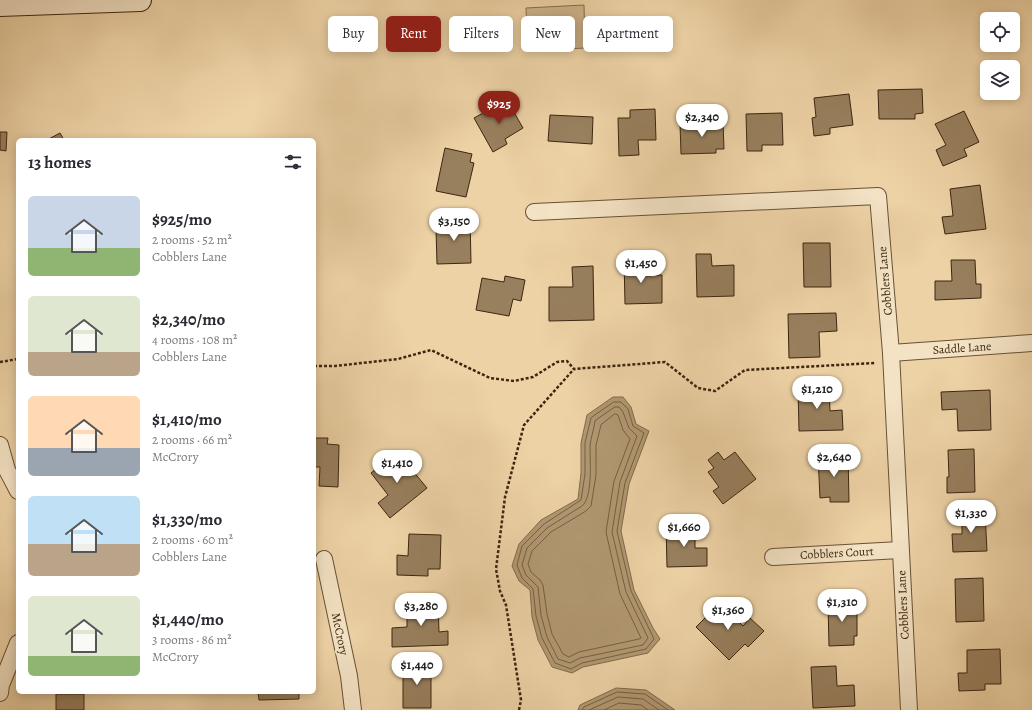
<!DOCTYPE html>
<meta charset="utf-8">
<style>
:root{--surface:#fff;--page:#f7f7f7;--text:#2b2b33;--muted:#7c7c81;--accent:#8f2418}
body{margin:0;font-family:Alegreya,serif;background:var(--page);color:var(--text);height:100vh;display:flex;flex-direction:column;font-size:15px;white-space:nowrap}
*{box-sizing:border-box;margin:0}
p{font-size:13px;color:var(--muted)}
.icon{flex:none;width:22px;height:22px;fill:none;stroke:currentColor;stroke-width:2;stroke-linecap:round;stroke-linejoin:round}
.map{position:relative;flex:1;overflow:hidden}
.details{position:absolute;left:16px;top:138px;width:300px;height:556px;display:flex;flex-direction:column;background:var(--surface);border-radius:6px;box-shadow:0 2px 10px #0003}
.details>*{flex:none}
.top-card{position:absolute;left:328px;top:16px;width:380px;height:36px;display:flex;gap:8px}
.controls{position:absolute;left:980px;top:12px;display:grid;gap:8px}
.controls a{display:grid;place-items:center;width:40px;height:40px;border-radius:6px;background:var(--surface);box-shadow:0 2px 10px #0003;font-size:20px}
.price{position:absolute;translate:-50% -34px;padding:0 9px;border-radius:14px;background:#fff;color:#222;font-size:13px;line-height:26px;filter:drop-shadow(0 1px 2px #0008)}
.price::after{content:'';position:absolute;left:50%;top:24px;width:12px;height:9px;margin-left:-6px;background:inherit;clip-path:polygon(0 0,100% 0,50% 100%)}
.price.selected{background:var(--accent);color:#fff}
ul{padding:0;list-style:none}
li{display:flex;align-items:center;gap:12px;height:100px;padding:0 12px}
li span{display:grid;place-items:center;flex:none;width:112px;height:80px;border-radius:6px;color:#555}
li>.icon{margin-inline-start:auto}
span .icon{width:48px;height:48px;fill:#fffc;stroke-width:1}
li b{font-size:17px}
h2{display:flex;justify-content:space-between;align-items:center;height:48px;padding:0 12px;font-size:17px}
.chip{padding:0 14px;border-radius:6px;background:var(--surface);box-shadow:0 2px 10px #0003;font-size:14px;line-height:36px}
.chip.selected{background:var(--accent);color:#fff}
.map>svg:first-child{display:block}
</style>
<div class="map">
<svg width="1032" height="710" viewBox="0 0 1032 710">
<rect width="100%" height="100%" fill="#edd2a5"/>
<filter id="stains"><feTurbulence type="fractalNoise" baseFrequency=".005" numOctaves="4"/><feColorMatrix values="0 0 0 0 .2 0 0 0 0 .09 0 0 0 0 .02 0 0 0 .5 -.17"/></filter>
<radialGradient id="worn" r=".72"><stop offset=".6" stop-color="#630" stop-opacity="0"/><stop offset="1" stop-color="#630" stop-opacity=".3"/></radialGradient>
<polygon fill="#cfb58c" stroke="#866e4e" points="584,5 585,48 528,51 526,8"/>
<g fill="#b19872" stroke="#826a4b">
<polygon points="613,397 623,397 631,407 636,424 649,431 629,484 621,531 634,590 653,628 660,639 648,653 583,667 572,673 552,667 538,640 532,617 530,590 519,581 512,566 519,544 541,520 578,499 581,473 581,443 587,415"/>
<polygon points="616,688 646,690 675,710 578,710 580,705"/>
</g>
<g fill="none" stroke-linecap="round" stroke-linejoin="round">
<g stroke="#765f41" stroke-width="1">
<polygon points="614,402 621,402 628,409 633,426 644,433 625,483 617,531 631,591 654,639 646,649 582,663 571,669 555,663 542,638 536,616 533,589 522,578 517,565 522,546 544,524 581,500 585,474 585,443 591,418"/>
<path d="M615 407H619L623 412 629 428 637 436 620 482 612 532 626 592 648 638 643 645 580 658 570 663 558 659 547 637 541 615 538 587 526 575 522 565 527 548 547 528 582 506C593 497 590 460 590 446 591 437 594 429 595 421Z"/>
<polygon points="615,414 618,415 623,430 630,439 614,481 606,532 620,594 641,638 639,639 579,652 569,657 563,654 552,634 547,614 543,585 540,580 531,572 528,564 532,551 551,532 586,511 591,506 596,475 596,445 601,425"/>
<polyline points="582,710 584,707 617,692 645,694 668,710"/>
<polyline points="589,710 618,697 643,699 659,710"/>
<polyline points="604,710 619,703 641,705 648,710"/>
</g>
</g>
<g fill="#987f5d" stroke="#3c2610">
<polygon points="922,89 923,113 915,114 915,119 879,119 878,90"/>
<polygon points="849,94 853,125 830,128 830,134 814,136 812,118 816,117 814,98"/>
<polygon points="507,100 523,128 505,139 507,144 493,152 474,118"/>
<polygon points="655,109 656,140 638,140 639,155 619,156 618,118 630,118 630,110"/>
<polygon points="964,111 979,142 964,149 967,156 943,166 936,150 946,145 935,124"/>
<polygon points="782,113 783,145 762,145 762,151 747,151 746,114"/>
<polygon points="550,115 593,117 592,144 548,141"/>
<polygon points="723,123 724,149 716,149 716,153 681,154 680,124"/>
<polygon points="0,132 7,132 6,151 0,150"/>
<polygon points="60,133 64,140 47,140"/>
<polygon points="445,148 472,154 470,162 474,163 466,197 436,191"/>
<polygon points="980,185 986,229 945,234 942,217 953,216 950,189"/>
<polygon points="470,218 471,263 437,264 436,229 442,229 441,219"/>
<polygon points="803,243 830,243 831,287 804,287"/>
<polygon points="696,254 711,254 712,266 734,265 734,296 697,297"/>
<polygon points="624,258 642,258 643,276 662,275 662,303 625,304"/>
<polygon points="951,260 975,260 976,284 981,284 981,298 935,300 935,281 952,281"/>
<polygon points="593,266 594,320 549,321 549,287 573,287 572,267"/>
<polygon points="505,276 525,280 521,301 513,299 509,316 476,310 482,278 504,282"/>
<polygon points="836,313 837,331 819,332 820,357 789,358 788,314"/>
<polygon points="829,385 830,411 842,410 843,430 799,431 798,386"/>
<polygon points="990,390 991,430 958,431 957,409 942,410 941,392"/>
<polygon points="314,438 328,438 327,444 339,445 338,487 319,486 320,467 314,467"/>
<polygon points="974,449 975,492 947,493 947,477 949,477 948,450"/>
<polygon points="397,452 427,488 390,518 378,503 388,495 371,473"/>
<polygon points="718,452 724,460 735,452 756,479 723,504 713,491 719,487 708,472 714,468 708,460"/>
<polygon points="848,454 849,502 830,502 830,497 820,498 818,456"/>
<polygon points="962,512 985,512 987,551 953,552 952,534 962,534"/>
<polygon points="695,525 695,548 707,548 707,566 667,567 666,526"/>
<polygon points="409,534 441,535 440,569 428,569 428,576 397,575 397,555 408,556"/>
<polygon points="983,578 984,621 956,622 955,579"/>
<polygon points="438,601 439,632 448,631 448,645 392,647 392,628 407,627 407,602"/>
<polygon points="857,602 857,636 854,636 854,645 829,646 828,603"/>
<polygon points="720,603 743,626 750,618 764,631 748,647 745,644 729,660 696,627"/>
<polygon points="1000,649 1001,684 985,684 985,690 959,691 958,673 967,673 967,650"/>
<polygon points="431,664 431,708 403,708 403,665"/>
<polygon points="836,666 837,686 854,685 855,706 813,708 811,667"/>
<polygon points="258,692 299,692 299,699 259,700"/>
<rect x="56" y="694" width="28" height="16"/>
</g>
<g fill="none" stroke-linecap="round" stroke-linejoin="round">
<defs>
<g id="street">
<polyline points="534,212 878,196 891,353 909,710"/>
<polyline points="891,353 1032,343"/>
<polyline points="0,445 7,470 18,491"/>
<polyline points="773,557 900,550"/>
<polyline points="324,559 349,676 353,710"/>
<polyline points="0,693 1,685 18,643"/>
</g>
<polyline id="secondary" points="0,5 140,0"/>
</defs>
<use href="#street" stroke="#685135" stroke-width="18"/>
<use href="#secondary" stroke="#3c2610" stroke-width="24"/>
<g stroke="#3c2610" stroke-width="2.5" stroke-dasharray="3 2" stroke-linecap="butt">
<polyline points="0,362 18,359"/>
<polyline points="314,366 335,366 398,359 431,350 490,378 514,381 533,377 557,362 567,361 574,369 665,362 698,388 715,391 745,370 875,363"/>
<polyline points="519,710 521,700 506,605 500,591 496,569 505,497 524,425 574,369"/>
</g>
<use href="#street" stroke="#f3e2c4" stroke-width="16"/>
<use href="#secondary" stroke="#f3e2c4" stroke-width="22"/>
</g>
<g text-anchor="middle" stroke-width="4" stroke-linejoin="round" paint-order="stroke">
<g font-size="12" fill="#3c2610" stroke="#f3e2c4">
<text transform="translate(885 281) rotate(-95)" y="4">Cobblers Lane</text>
<text transform="translate(962 348) rotate(-4)" y="4">Saddle Lane</text>
<text transform="translate(837 553) rotate(-3)" y="4">Cobblers Court</text>
<text transform="translate(903 605) rotate(-93)" y="4">Cobblers Lane</text>
<text transform="translate(340 634) rotate(78)" y="4">McCrory</text>
</g>
</g>
<rect width="100%" height="100%" filter="url(#stains)"/>
<rect width="100%" height="100%" fill="url(#worn)"/>
</svg>
<div class="controls">
<a><svg class="icon" aria-label="locate" viewBox="0 0 24 24"><circle cx="12" cy="12" r="6"/><path d="M12 2v4M12 18v4M2 12h4M18 12h4"/></svg></a>
<a><svg class="icon" aria-label="layers" viewBox="0 0 24 24"><path d="M12 4l9 5-9 5-9-5zM3 14l9 5 9-5"/></svg></a>
</div>
<b class="price selected" style="left:499px;top:125px">$925</b>
<b class="price" style="left:702px;top:138px">$2,340</b>
<b class="price" style="left:454px;top:242px">$3,150</b>
<b class="price" style="left:641px;top:284px">$1,450</b>
<b class="price" style="left:817px;top:410px">$1,210</b>
<b class="price" style="left:834px;top:478px">$2,640</b>
<b class="price" style="left:397px;top:484px">$1,410</b>
<b class="price" style="left:971px;top:534px">$1,330</b>
<b class="price" style="left:684px;top:548px">$1,660</b>
<b class="price" style="left:842px;top:623px">$1,310</b>
<b class="price" style="left:421px;top:627px">$3,280</b>
<b class="price" style="left:728px;top:631px">$1,360</b>
<b class="price" style="left:417px;top:686px">$1,440</b>
<div class="top-card">
<a class="chip">Buy</a>
<a class="chip selected">Rent</a>
<a class="chip">Filters</a>
<a class="chip">New</a>
<a class="chip">Apartment</a>
</div>
<section class="details">
<h2>13 homes<svg class="icon" aria-label="filters" viewBox="0 0 24 24"><path d="M4 7h16M4 17h16"/><circle cx="9" cy="7" r="2"/><circle cx="15" cy="17" r="2"/></svg></h2>
<ul>
<li><span style="background:linear-gradient(#c9d6e8 65%,#8fb573 0)"><svg class="icon" aria-label="home" viewBox="0 0 24 24"><path d="M3 11l9-7 9 7M6 9v11h12V9"/></svg></span><div><b>$925/mo</b><p>2 rooms · 52 m²</p><p>Cobblers Lane</p></div></li>
<li><span style="background:linear-gradient(#dfe7d0 70%,#b9a48a 0)"><svg class="icon" aria-label="home" viewBox="0 0 24 24"><path d="M3 11l9-7 9 7M6 9v11h12V9"/></svg></span><div><b>$2,340/mo</b><p>4 rooms · 108 m²</p><p>Cobblers Lane</p></div></li>
<li><span style="background:linear-gradient(#ffd9b3 65%,#9aa5b1 0)"><svg class="icon" aria-label="home" viewBox="0 0 24 24"><path d="M3 11l9-7 9 7M6 9v11h12V9"/></svg></span><div><b>$1,410/mo</b><p>2 rooms · 66 m²</p><p>McCrory</p></div></li>
<li><span style="background:linear-gradient(#bfe0f5 60%,#b9a48a 0)"><svg class="icon" aria-label="home" viewBox="0 0 24 24"><path d="M3 11l9-7 9 7M6 9v11h12V9"/></svg></span><div><b>$1,330/mo</b><p>2 rooms · 60 m²</p><p>Cobblers Lane</p></div></li>
<li><span style="background:linear-gradient(#dfe7d0 75%,#8fb573 0)"><svg class="icon" aria-label="home" viewBox="0 0 24 24"><path d="M3 11l9-7 9 7M6 9v11h12V9"/></svg></span><div><b>$1,440/mo</b><p>3 rooms · 86 m²</p><p>McCrory</p></div></li>
</ul>
</section>
</div>
